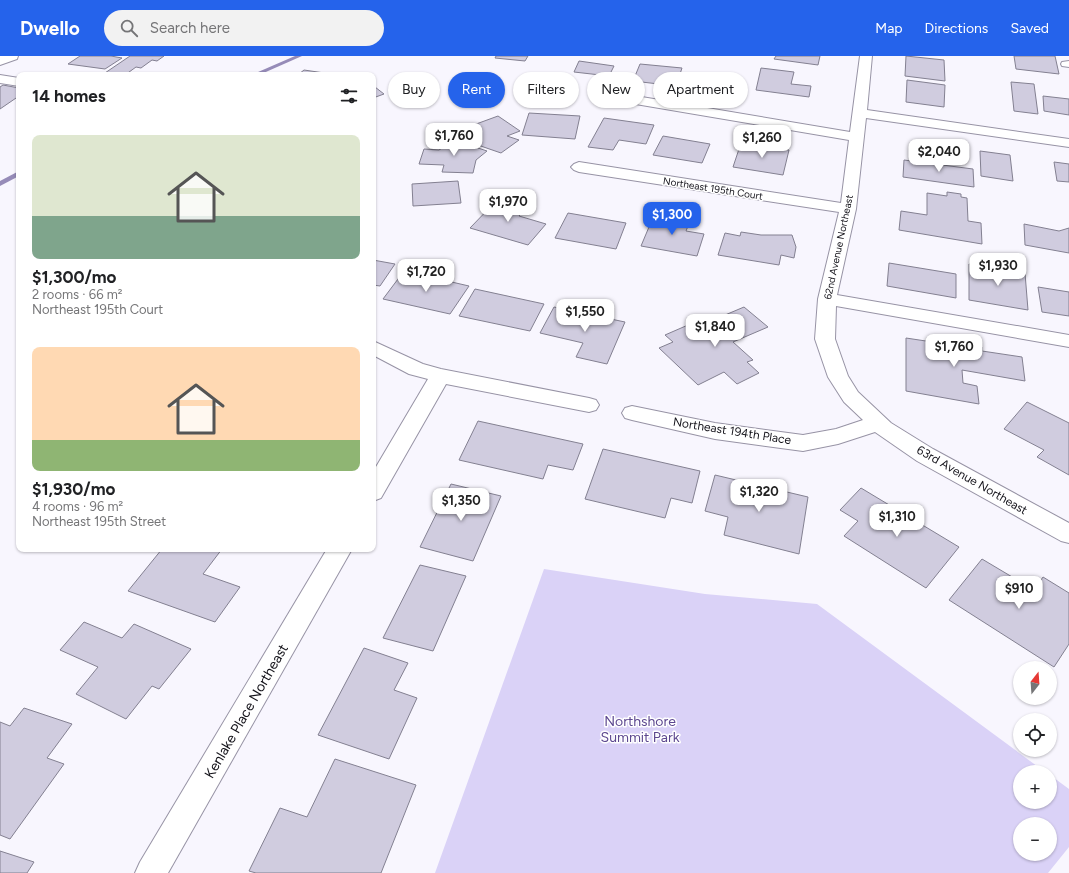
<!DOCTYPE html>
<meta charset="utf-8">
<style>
:root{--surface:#fff;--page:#f2f2f2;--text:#202124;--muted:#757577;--accent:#2563eb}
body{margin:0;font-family:Figtree,sans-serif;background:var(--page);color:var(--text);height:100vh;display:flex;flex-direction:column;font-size:15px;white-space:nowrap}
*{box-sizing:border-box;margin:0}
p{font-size:13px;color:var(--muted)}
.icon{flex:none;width:22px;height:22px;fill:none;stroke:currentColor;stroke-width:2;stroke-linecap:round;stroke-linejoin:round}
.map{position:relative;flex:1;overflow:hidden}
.side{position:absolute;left:16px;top:16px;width:360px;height:480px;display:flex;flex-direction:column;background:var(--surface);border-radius:8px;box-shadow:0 1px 3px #0004}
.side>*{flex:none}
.hud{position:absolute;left:388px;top:16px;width:380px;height:36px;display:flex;gap:8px}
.needle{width:26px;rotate:17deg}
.buttons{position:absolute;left:1013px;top:605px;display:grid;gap:8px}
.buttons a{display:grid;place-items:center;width:44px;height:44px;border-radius:50%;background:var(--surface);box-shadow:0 1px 3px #0004;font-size:20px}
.price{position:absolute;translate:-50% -34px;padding:0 9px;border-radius:8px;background:#fff;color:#222;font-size:13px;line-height:26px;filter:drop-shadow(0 1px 2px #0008)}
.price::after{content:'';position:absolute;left:50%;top:24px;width:12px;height:9px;margin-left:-6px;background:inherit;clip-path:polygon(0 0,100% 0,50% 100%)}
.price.current{background:var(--accent);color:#fff}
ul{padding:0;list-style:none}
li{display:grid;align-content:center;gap:8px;height:212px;padding:0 16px}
li span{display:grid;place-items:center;height:124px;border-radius:8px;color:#555}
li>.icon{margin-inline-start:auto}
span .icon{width:72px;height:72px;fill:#fffc;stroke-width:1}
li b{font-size:17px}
h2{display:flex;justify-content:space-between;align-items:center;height:48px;padding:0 16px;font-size:17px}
.chip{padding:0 14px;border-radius:18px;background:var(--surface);box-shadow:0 1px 3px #0004;font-size:14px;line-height:36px}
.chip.current{background:var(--accent);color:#fff}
header{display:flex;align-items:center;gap:24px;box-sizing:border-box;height:56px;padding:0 20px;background:var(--accent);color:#fff}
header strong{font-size:19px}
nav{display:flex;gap:22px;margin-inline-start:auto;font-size:14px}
.search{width:280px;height:36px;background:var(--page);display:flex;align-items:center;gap:10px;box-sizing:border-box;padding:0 14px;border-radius:22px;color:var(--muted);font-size:15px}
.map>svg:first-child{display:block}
</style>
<header>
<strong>Dwello</strong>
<div class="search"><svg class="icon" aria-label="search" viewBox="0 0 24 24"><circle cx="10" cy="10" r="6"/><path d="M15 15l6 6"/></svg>Search here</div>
<nav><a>Map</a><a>Directions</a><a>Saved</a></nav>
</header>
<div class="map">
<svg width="1069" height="817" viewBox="0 0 1069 817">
<rect width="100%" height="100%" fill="#f8f6fe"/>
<path fill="#dad2f7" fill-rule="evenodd" d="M544 513 705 538 817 548 1045 716H1020V746H1050V719L1069 733V791L1048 817H435ZM1020 768H1050V798H1020Z"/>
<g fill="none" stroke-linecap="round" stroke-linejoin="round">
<g fill="#968bb8" fill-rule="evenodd">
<polygon points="295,0 302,0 259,19 251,19"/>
<polygon points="19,115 19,120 0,130 0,125"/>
</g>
</g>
<g fill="#d0ccdf" stroke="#838091">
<polygon points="80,0 111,0 122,2 105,13 68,8"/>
<polygon points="130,0 164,0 157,5 152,4 141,12 136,11 125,19 102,19"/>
<polygon points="496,0 528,0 525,5 495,2"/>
<polygon points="776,0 820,0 818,9 774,3"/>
<polygon points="906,0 944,4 945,25 905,20"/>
<polygon points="1014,0 1055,0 1059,18 1016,13"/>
<polygon points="579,5 614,10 609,20 574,16"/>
<polygon points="640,8 682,12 676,30 633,25"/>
<polygon points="761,12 794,16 791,28 811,30 809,41 756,34"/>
<polygon points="304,14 338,19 299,18"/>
<polygon points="907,24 945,29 944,51 906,46"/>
<polygon points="1011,26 1034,28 1038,58 1014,55"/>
<polygon points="3,29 19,32 19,40 0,53 0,31"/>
<polygon points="375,31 384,38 373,42 373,32"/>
<polygon points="1043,40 1069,43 1069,59 1044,55"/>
<polygon points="529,57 580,60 575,83 522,79"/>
<polygon points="498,60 520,75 507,80 519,84 501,97 472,87 461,79 473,75 468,71"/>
<polygon points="604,62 654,69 646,88 619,84 613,94 588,91"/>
<polygon points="663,80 710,88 702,107 653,99"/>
<polygon points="454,84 487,95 476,104 473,117 442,116 444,109 419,108 424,93 439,94"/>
<polygon points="741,87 789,94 783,119 733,111"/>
<polygon points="980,95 1010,99 1013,125 981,120"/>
<polygon points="904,104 973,113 974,131 903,121"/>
<polygon points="1054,106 1069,108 1069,126 1057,125"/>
<polygon points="458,125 461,147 413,150 412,128"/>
<polygon points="947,136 961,138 961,141 967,142 968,165 981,167 982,188 899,174 901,155 927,159 927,137 947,140"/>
<polygon points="497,144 526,152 519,160 546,168 528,189 470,172"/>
<polygon points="568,157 626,167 616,193 555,182"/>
<polygon points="654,159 690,165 686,175 704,178 697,200 641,190"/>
<polygon points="1024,168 1059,175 1069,172 1069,197 1025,189"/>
<polygon points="741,176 761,179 792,179 796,191 794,202 781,199 779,209 718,199 725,177 740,180"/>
<polygon points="373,204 395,208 380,230 373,229"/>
<polygon points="889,207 956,218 956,242 887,230"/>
<polygon points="969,208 1025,217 1028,254 969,244"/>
<polygon points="404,215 469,230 450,258 383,243"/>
<polygon points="1038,231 1069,236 1069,260 1042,256"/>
<polygon points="475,233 544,248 530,275 459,260"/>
<polygon points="554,251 625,266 607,308 576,301 583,287 540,277"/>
<polygon points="744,251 768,271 733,286 753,304 747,306 759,317 737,328 724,316 698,329 659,292 673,286 665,279 688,269 692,273"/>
<polygon points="906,282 939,287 939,284 982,291 982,295 1022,301 1025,325 962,314 963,327 977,330 979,348 906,335"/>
<polygon points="1027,346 1069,367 1069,419 1037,401 1044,394 1004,373"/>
<polygon points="478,365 583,388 573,414 548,409 543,423 459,404"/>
<polygon points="603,393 700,415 692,447 671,442 665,462 585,443"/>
<polygon points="715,419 808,441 799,498 724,479 728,461 705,455"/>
<polygon points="451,428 501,440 473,505 420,491"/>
<polygon points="861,432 959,491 926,532 844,480 858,465 840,454"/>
<polygon points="162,493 222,493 203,518 240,531 215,566 128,535"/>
<polygon points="982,503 1034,534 1043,521 1069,537 1069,588 1054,611 949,544"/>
<polygon points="420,509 466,520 433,595 383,582"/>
<polygon points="84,566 122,582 134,568 191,593 159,633 152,630 126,663 76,638 98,611 60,594"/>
<polygon points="364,592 408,607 394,634 417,642 389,703 318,679"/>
<polygon points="24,652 72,668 47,702 64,708 10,783 0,779 0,666 10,670"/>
<polygon points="335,703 416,729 381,817 256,817 249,815 280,752 307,761"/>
<polygon points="0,795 34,806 27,817 0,817"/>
</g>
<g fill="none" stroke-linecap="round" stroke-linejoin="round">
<defs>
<polygon id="lane" points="1069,5 1069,11 1062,10 1061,8 1062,6"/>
<g id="street">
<polygon points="860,0 872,0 867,54 1069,83 1069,91 866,62 856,153 837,239 1069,279 1069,291 836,250 835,283 848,320 858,336 891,367 933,393 1069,467 1069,487 1061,485 917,405 875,376 838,388 803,395 715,383 632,364 625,362 622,357 625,352 632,350 715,367 803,379 836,373 863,364 844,346 828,321 815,283 818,243 839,156 579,116 574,114 571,111 574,108 579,106 841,147 849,84 600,42 595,41 593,38 595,35 600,34 850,76"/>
<polygon points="0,19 19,22 19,30 0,27"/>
<polygon points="373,285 423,308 441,313 589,342 596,344 599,349 596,354 589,356 446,328 381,442 373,445 373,416 428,323 409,318 373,299"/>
<polygon points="327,493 352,493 168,817 135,817 140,806"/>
</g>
<polygon id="secondary" points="0,0 18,0 17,3 0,9"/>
</defs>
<use href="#lane" stroke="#9793a5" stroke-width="2"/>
<use href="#street" stroke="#9793a5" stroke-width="2"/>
<use href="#secondary" stroke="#9793a5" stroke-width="2"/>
<use href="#lane" fill="#fff" fill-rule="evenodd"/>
<use href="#street" fill="#fff" fill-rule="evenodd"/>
<use href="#secondary" fill="#fff" fill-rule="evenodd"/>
</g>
<g text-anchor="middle" stroke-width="3" stroke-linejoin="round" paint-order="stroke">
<g font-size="10" fill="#14131a" stroke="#fff">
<text transform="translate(713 132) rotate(9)" y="4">Northeast 195th Court</text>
<text transform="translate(838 191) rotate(-78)" y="4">62nd Avenue Northeast</text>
</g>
<g font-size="12" fill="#14131a" stroke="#fff">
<text transform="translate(732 375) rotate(9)" y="4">Northeast 194th Place</text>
<text transform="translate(972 424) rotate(30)" y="4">63rd Avenue Northeast</text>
</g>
<g font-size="14" fill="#14131a" stroke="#fff">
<text transform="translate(246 655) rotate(-60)" y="5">Kenlake Place Northeast</text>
</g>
<g font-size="14" fill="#5c478f" stroke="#fff">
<text x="640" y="670">Northshore<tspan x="640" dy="16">Summit Park</tspan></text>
</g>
</g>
</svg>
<div class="buttons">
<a><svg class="needle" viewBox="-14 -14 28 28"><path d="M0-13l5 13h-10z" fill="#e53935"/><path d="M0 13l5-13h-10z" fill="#757577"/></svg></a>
<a><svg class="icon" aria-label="locate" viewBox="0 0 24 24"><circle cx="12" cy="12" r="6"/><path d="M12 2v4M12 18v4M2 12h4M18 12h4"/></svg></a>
<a>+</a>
<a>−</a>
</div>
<b class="price" style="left:454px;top:101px">$1,760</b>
<b class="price" style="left:762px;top:103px">$1,260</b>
<b class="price" style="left:939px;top:117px">$2,040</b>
<b class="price" style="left:508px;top:167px">$1,970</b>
<b class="price current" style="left:672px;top:180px">$1,300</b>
<b class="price" style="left:998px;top:231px">$1,930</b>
<b class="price" style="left:426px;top:237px">$1,720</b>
<b class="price" style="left:585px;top:277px">$1,550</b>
<b class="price" style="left:715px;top:292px">$1,840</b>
<b class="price" style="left:954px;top:312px">$1,760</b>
<b class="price" style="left:759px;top:457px">$1,320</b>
<b class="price" style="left:461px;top:466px">$1,350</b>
<b class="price" style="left:897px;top:482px">$1,310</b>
<b class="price" style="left:1019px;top:554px">$910</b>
<div class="hud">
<a class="chip">Buy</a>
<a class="chip current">Rent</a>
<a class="chip">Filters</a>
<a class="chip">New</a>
<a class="chip">Apartment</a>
</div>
<section class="side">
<h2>14 homes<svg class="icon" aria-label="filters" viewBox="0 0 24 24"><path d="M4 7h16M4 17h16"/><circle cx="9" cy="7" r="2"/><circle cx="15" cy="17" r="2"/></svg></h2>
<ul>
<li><span style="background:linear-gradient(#dfe7d0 65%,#7fa58c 0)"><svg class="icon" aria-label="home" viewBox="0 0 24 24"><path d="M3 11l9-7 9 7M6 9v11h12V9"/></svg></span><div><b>$1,300/mo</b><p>2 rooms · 66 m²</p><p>Northeast 195th Court</p></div></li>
<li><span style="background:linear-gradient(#ffd9b3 75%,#8fb573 0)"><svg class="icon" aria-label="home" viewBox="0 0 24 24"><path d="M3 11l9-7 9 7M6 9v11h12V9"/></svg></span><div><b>$1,930/mo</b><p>4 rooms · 96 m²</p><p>Northeast 195th Street</p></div></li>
</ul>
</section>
</div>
